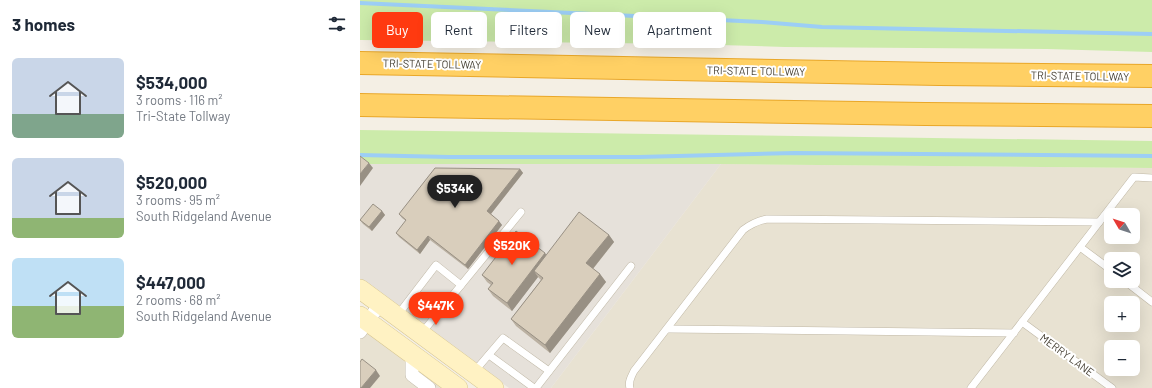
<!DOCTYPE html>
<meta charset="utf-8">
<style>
:root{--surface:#fff;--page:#f2f2f3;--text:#1f2937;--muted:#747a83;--accent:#ff3a10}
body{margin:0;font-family:Barlow,sans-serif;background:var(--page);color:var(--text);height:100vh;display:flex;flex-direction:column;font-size:15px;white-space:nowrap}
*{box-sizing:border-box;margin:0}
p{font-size:13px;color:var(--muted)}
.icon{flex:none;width:22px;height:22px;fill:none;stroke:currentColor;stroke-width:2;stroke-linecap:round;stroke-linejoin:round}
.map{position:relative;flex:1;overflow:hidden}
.sheet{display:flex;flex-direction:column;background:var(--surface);width:360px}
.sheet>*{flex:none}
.guide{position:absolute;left:12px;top:12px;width:380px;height:36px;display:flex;gap:8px}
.needle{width:26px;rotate:309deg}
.buttons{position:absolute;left:744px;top:208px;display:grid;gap:8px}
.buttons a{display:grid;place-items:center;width:36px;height:36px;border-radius:6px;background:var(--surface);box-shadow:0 4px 16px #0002;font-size:20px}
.price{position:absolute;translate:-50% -34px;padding:0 9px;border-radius:14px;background:var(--accent);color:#fff;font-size:13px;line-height:26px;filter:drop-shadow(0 1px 2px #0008)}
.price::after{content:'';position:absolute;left:50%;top:24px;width:12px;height:9px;margin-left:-6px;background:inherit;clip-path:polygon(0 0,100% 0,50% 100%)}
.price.active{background:#222;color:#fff}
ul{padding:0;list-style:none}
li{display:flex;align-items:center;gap:12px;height:100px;padding:0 12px}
li span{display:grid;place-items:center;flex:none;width:112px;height:80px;border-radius:6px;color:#555}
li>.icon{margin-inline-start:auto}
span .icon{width:48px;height:48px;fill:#fffc;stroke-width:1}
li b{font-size:17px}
h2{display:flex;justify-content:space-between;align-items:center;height:48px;padding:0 12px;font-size:17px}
.tag{padding:0 14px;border-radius:6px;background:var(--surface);box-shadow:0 4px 16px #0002;font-size:14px;line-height:36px}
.tag.active{background:var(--accent);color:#fff}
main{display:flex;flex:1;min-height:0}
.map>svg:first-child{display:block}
</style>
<main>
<section class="sheet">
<h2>3 homes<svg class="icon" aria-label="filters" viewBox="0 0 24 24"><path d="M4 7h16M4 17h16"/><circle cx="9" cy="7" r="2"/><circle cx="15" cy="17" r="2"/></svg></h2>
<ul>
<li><span style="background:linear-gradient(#c9d6e8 70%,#7fa58c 0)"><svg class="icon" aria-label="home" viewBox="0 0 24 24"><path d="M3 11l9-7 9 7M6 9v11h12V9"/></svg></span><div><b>$534,000</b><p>3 rooms · 116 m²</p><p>Tri-State Tollway</p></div></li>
<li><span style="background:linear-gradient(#c9d6e8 75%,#8fb573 0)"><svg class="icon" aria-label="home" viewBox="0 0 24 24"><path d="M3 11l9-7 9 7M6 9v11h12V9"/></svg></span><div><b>$520,000</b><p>3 rooms · 95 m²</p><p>South Ridgeland Avenue</p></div></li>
<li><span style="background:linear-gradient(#bfe0f5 60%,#8fb573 0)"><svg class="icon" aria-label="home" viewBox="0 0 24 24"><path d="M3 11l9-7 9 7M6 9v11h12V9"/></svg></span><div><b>$447,000</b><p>2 rooms · 68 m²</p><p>South Ridgeland Avenue</p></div></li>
</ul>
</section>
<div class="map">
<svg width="792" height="388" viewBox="0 0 792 388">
<rect width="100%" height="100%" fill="#f4efe4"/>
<g fill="#e8e2d2" fill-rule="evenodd">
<path d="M361 164 792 168V388H191ZM751 215H773V237H751ZM751 259H773V281H751ZM751 303H773V325H751ZM751 347H773V369H751Z"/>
<polygon points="0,322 91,388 0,388"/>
</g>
<polygon fill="#e6e1da" points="0,164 361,164 191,388 149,388 0,282"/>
<g fill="#ccebaa">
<polygon points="0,0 792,0 792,52 687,49 425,47 325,44 0,40"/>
<polygon points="0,130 792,141 792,168 361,164 0,164"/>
</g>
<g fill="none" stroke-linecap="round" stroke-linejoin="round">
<g stroke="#9ccef5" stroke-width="4">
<polyline points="0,3 402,22 462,27 792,34"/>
<polyline points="0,155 89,157 279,157 435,153 792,156"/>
</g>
<defs>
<g id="lane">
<polyline points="720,247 751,270"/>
<polyline points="765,281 792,302"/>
<polyline points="37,316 76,265 101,285"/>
<polyline points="662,322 752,388"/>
<polyline points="308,329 654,333"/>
<polyline points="61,334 161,212"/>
<polyline points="129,355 174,388"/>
<polyline points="114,372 143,338 189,371"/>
<polyline points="176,388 271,266"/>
<path d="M270 388C268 382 271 377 274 371L383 230C391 224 397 221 407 219L739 222"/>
<polyline points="611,388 774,177 792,178"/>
</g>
<g id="street">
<polyline points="0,332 20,304"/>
<polyline points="52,354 52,375 69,388"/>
</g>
<g id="secondary">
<polyline points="0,289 134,388"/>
<polyline points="0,316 98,388"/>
</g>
<g id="highway">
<polyline points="0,63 579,74 792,76"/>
<polyline points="0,105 565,114 792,116"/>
</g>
</defs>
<use href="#lane" stroke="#c0b8a6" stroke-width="8"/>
<use href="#street" stroke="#c0b8a6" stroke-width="14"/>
<use href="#secondary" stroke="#d7c691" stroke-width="20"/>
<use href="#highway" stroke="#e9a729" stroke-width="24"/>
<use href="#lane" stroke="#fff" stroke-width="7"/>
<use href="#street" stroke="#fff" stroke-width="13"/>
<use href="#secondary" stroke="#fff2c3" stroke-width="19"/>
<use href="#highway" stroke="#ffd064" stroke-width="22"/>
</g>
<g fill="#bbb1a2">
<polygon points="160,169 163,173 131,214 142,225 108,269 70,240 60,254 39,237 36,233 46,221 42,218 39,214"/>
<polygon points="22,211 25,215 12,231 3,224 0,220"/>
<polygon points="249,235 254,242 233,269 240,274 246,282 190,353 156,326 151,319 181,280 178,277 152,311 133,296 128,289 131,285 127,282 122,275 185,253 186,255"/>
</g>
<g fill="#989084">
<polygon points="9,163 13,168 0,186 0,174"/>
<polygon points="160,169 163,173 130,215 127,211"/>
<polygon points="22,211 25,215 12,231 9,227"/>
<polygon points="139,221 142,225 108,269 105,265"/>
<polygon points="249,235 254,242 231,271 226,263"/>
<polygon points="68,236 70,240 60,254 57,250"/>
<polygon points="185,253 190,261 174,271 178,277 152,311 147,303"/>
<polygon points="240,274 246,282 190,353 185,345"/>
<polygon points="16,370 20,376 10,388 1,388"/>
</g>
<g fill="#d9cebc" stroke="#989084">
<polygon points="0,156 9,163 0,174"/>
<polygon points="75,168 160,169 127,211 139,221 105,265 68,236 57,250 36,233 46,220 39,214"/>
<polygon points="13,204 22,211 9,227 0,220"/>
<polygon points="219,212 249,235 226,263 240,274 185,345 151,319 183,278 174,271"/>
<polygon points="156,231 185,253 147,303 128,289 133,283 122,275"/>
<polygon points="2,359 16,370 1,388 0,388 0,362"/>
</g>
<g text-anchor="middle" stroke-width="4" stroke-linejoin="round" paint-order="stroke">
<g font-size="11" fill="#464034" stroke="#fff">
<text transform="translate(72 64) rotate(1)" y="4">TRI-STATE TOLLWAY</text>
<text transform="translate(396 71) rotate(1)" y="4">TRI-STATE TOLLWAY</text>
<text transform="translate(720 76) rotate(1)" y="4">TRI-STATE TOLLWAY</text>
<text transform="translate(707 355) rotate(36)" y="4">MERRY LANE</text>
</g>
</g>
</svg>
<div class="buttons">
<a><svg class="needle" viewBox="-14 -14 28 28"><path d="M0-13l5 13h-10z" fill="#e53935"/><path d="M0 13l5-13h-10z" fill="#747a83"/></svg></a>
<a><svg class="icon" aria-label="layers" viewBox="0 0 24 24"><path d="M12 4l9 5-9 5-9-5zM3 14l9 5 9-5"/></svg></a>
<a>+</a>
<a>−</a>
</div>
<b class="price active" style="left:95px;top:209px">$534K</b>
<b class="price" style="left:152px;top:266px">$520K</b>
<b class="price" style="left:76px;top:326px">$447K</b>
<div class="guide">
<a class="tag active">Buy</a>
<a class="tag">Rent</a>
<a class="tag">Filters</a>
<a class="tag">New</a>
<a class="tag">Apartment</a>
</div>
</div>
</main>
